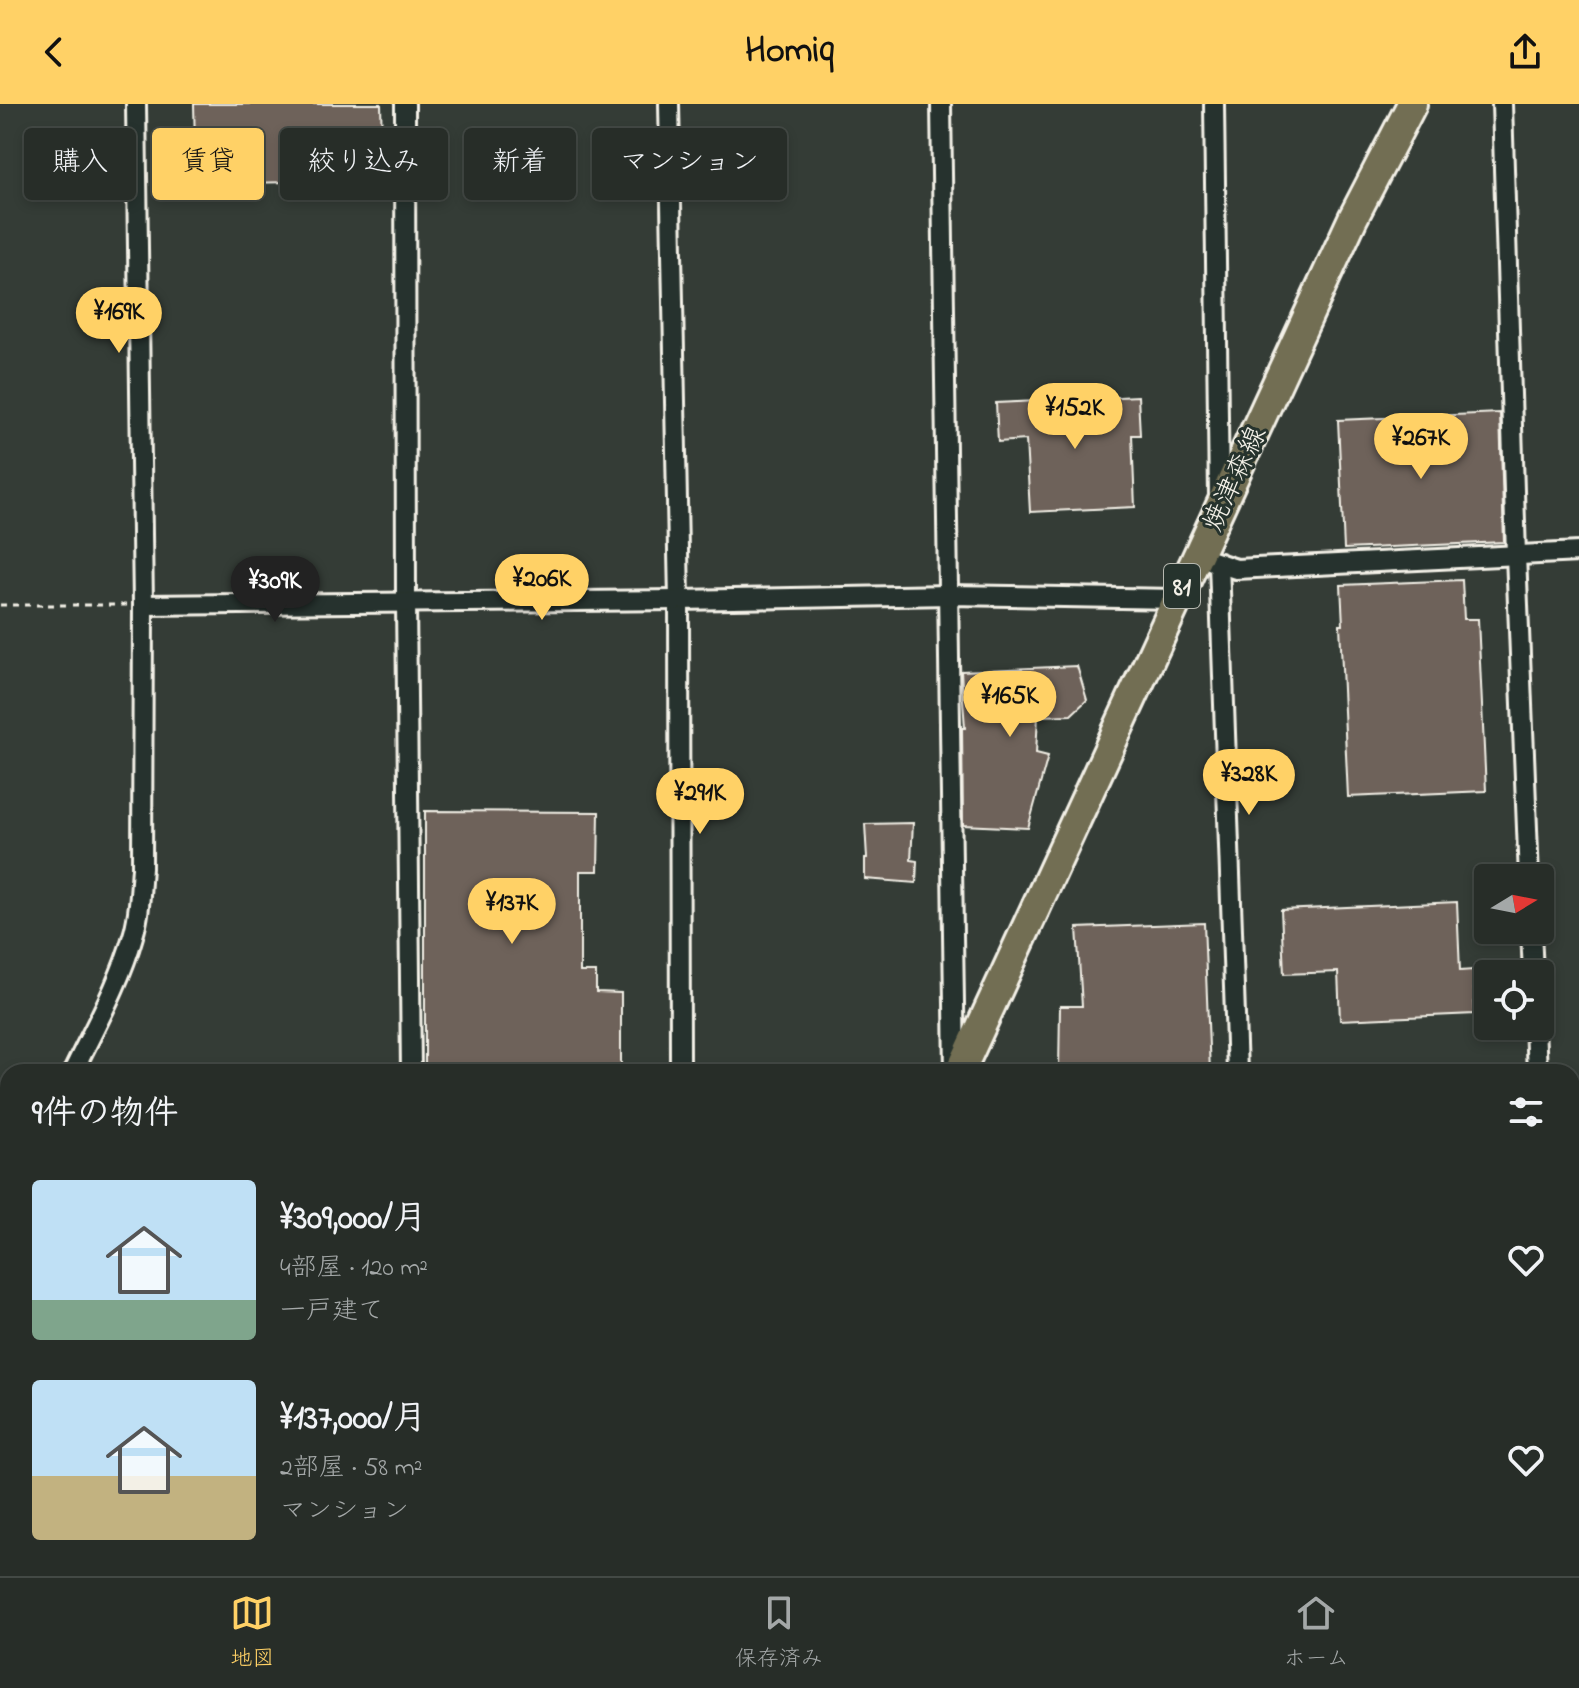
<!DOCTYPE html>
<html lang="ja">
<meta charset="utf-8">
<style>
:root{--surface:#272d28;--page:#333934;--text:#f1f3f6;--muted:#a4a8a8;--line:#434945;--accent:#ffd166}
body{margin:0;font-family:"Indie Flower","Klee One",sans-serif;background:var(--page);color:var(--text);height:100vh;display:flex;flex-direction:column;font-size:30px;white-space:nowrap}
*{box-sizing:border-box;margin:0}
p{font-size:26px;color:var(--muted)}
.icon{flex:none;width:44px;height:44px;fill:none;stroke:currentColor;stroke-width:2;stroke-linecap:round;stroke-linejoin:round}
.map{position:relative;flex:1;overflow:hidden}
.side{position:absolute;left:0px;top:960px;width:1580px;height:512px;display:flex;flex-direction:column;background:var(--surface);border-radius:24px 24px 0 0;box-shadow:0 4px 12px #0003,0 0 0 2px var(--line)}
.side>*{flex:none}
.guide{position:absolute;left:24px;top:24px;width:800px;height:72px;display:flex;gap:16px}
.needle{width:52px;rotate:80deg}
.buttons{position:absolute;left:1474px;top:760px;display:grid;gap:16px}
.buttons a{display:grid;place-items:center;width:80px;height:80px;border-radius:8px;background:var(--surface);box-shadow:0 4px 12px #0003,0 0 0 2px var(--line);font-size:40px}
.price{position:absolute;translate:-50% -68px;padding:0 18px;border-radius:28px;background:var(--accent);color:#111;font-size:26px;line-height:52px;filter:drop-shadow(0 2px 4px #0008)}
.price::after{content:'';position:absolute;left:50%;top:48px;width:24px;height:18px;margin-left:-12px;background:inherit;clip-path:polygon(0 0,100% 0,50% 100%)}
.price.on{background:#222;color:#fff}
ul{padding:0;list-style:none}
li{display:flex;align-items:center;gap:24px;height:200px;padding:0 32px}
li span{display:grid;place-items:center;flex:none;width:224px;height:160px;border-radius:8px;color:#555}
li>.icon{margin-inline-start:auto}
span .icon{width:96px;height:96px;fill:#fffc;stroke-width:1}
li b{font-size:34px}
h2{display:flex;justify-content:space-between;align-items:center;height:96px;padding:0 32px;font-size:34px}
.chip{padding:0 28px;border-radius:8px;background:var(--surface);box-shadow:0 4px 12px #0003,0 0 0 2px var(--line);font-size:28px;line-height:72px}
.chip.on{background:var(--accent);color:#111}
header{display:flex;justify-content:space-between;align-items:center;height:104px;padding:0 32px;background:var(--accent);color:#111;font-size:36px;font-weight:700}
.tab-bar{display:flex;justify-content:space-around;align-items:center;height:112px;border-top:2px solid var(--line);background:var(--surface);font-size:22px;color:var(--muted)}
.tab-bar a{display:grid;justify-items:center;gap:4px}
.tab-bar .on{color:var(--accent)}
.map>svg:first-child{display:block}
</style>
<header><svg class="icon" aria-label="back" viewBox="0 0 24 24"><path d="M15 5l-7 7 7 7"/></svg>Homiq<svg class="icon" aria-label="share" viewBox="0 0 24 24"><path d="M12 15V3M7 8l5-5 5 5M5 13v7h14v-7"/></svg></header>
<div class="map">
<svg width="1579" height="1472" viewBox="0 0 1579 1472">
<rect width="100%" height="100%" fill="#343c36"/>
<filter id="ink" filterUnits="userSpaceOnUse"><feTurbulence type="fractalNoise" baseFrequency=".0125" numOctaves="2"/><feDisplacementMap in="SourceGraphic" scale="16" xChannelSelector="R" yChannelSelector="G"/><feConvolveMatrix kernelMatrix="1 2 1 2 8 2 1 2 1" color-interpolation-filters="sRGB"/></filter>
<g filter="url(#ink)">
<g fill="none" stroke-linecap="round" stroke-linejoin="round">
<g stroke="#90a2a2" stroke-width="5">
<polyline points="0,1013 8,1016"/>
<polyline points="874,1464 887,1472"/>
</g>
</g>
<g fill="#6e625a" stroke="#f4f1e8" stroke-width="2">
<polygon points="194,0 381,0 383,76 196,80"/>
<polygon points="1138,292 1140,331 1132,331 1135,403 1030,408 1026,336 998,338 996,299"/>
<polygon points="1500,309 1504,438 1344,445 1338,316"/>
<polygon points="1462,476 1464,515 1478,515 1486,687 1348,693 1340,521 1343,521 1341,481"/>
<polygon points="1077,562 1087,596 1071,611 1038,612 1036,649 1048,652 1028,724 963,721 962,624 965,624 961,567"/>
<polygon points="425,707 599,708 598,767 580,767 580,868 596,868 596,888 621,889 621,968 425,968"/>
<polygon points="913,719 911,756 917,757 916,779 865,775 865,754 867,754 865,720"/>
<polygon points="1457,798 1460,867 1473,866 1475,910 1340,916 1338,868 1284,870 1281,806"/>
<polygon points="1204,819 1210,968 1059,968 1060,902 1082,902 1077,824"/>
</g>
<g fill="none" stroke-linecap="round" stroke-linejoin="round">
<defs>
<g id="street">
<polyline points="405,0 406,498 411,968"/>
<polyline points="669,0 679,496 680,968"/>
<polyline points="941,0 955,968"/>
<polyline points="1214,0 1219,393"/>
<polyline points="1502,0 1516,451 1529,774"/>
<polyline points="1212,457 1236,465 1579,448"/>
<polyline points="1219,459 1237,968"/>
<polyline points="143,501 679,496 949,491 1177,495"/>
<polyline points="1531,826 1533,870"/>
<polyline points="1535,922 1537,968"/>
<path d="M73 968C94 924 120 879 133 832 140 810 140 787 142 764L143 501 136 0"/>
<polyline points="1572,993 1579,992"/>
<polyline points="0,1028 8,1031"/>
<polyline points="0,1123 8,1105"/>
<polyline points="0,1312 8,1315"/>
<polyline points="1572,1348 1579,1348"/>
<polyline points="337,1464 355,1472"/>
<polyline points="1255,1464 1255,1472"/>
<polyline points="286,1472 290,1464"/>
</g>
<g id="primary">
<polyline points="960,968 1353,114 1412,0"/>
<polyline points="733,1472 736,1464"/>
</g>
</defs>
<use href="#street" stroke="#f4f1e8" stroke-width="24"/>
<use href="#primary" stroke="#f4f1e8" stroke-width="34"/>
<polyline stroke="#f4f1e8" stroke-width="3" stroke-dasharray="6 6" stroke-linecap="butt" points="0,501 127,501"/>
<use href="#street" stroke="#26332d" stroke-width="18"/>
<use href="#primary" stroke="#726e52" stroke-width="28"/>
</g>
</g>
<g text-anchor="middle" stroke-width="6" stroke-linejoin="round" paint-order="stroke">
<rect fill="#26332d" stroke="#b6b8b0" stroke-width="2" x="1164" y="460" width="36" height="44" rx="6"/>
<g font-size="26" font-weight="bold" fill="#f4f1e8">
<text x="1182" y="491">81</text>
</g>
<g font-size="28" fill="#f4f1e8" stroke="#26332d">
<text transform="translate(1233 374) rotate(-65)" y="10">焼津森線</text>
</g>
</g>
</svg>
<div class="buttons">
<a><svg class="needle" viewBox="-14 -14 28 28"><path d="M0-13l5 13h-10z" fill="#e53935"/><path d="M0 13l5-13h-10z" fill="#a4a8a8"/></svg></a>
<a><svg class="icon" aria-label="locate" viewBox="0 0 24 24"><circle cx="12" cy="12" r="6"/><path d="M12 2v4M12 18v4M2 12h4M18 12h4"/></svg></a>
</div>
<b class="price" style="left:119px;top:251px">¥169K</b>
<b class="price" style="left:1075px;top:347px">¥152K</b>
<b class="price" style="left:1421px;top:377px">¥267K</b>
<b class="price" style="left:542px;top:518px">¥206K</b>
<b class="price on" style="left:275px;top:520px">¥309K</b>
<b class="price" style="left:1010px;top:635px">¥165K</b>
<b class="price" style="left:1249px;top:713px">¥328K</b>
<b class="price" style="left:700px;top:732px">¥291K</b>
<b class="price" style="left:512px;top:842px">¥137K</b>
<div class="guide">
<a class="chip">購入</a>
<a class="chip on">賃貸</a>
<a class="chip">絞り込み</a>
<a class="chip">新着</a>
<a class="chip">マンション</a>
</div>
<section class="side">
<h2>9件の物件<svg class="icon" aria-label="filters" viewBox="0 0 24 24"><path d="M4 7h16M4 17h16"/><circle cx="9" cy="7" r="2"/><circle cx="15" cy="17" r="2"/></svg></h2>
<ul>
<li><span style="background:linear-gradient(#bfe0f5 75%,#7fa58c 0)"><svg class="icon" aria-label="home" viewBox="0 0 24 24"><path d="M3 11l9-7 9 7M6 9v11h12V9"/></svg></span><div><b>¥309,000/月</b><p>4部屋 · 120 m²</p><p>一戸建て</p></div><svg class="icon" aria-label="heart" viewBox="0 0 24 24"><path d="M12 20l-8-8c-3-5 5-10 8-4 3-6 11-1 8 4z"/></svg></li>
<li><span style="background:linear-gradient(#bfe0f5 60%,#c2b280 0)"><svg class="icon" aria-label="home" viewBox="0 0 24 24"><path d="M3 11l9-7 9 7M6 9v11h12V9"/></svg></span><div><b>¥137,000/月</b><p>2部屋 · 58 m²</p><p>マンション</p></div><svg class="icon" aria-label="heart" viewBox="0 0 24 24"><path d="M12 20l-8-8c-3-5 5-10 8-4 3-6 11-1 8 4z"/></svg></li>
</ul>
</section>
</div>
<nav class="tab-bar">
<a class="on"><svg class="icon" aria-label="map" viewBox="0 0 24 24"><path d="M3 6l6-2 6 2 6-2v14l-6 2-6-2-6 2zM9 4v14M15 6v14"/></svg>地図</a>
<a><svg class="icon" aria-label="saved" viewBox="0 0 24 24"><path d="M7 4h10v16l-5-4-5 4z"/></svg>保存済み</a>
<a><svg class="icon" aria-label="home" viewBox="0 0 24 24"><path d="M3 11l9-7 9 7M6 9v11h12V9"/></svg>ホーム</a>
</nav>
